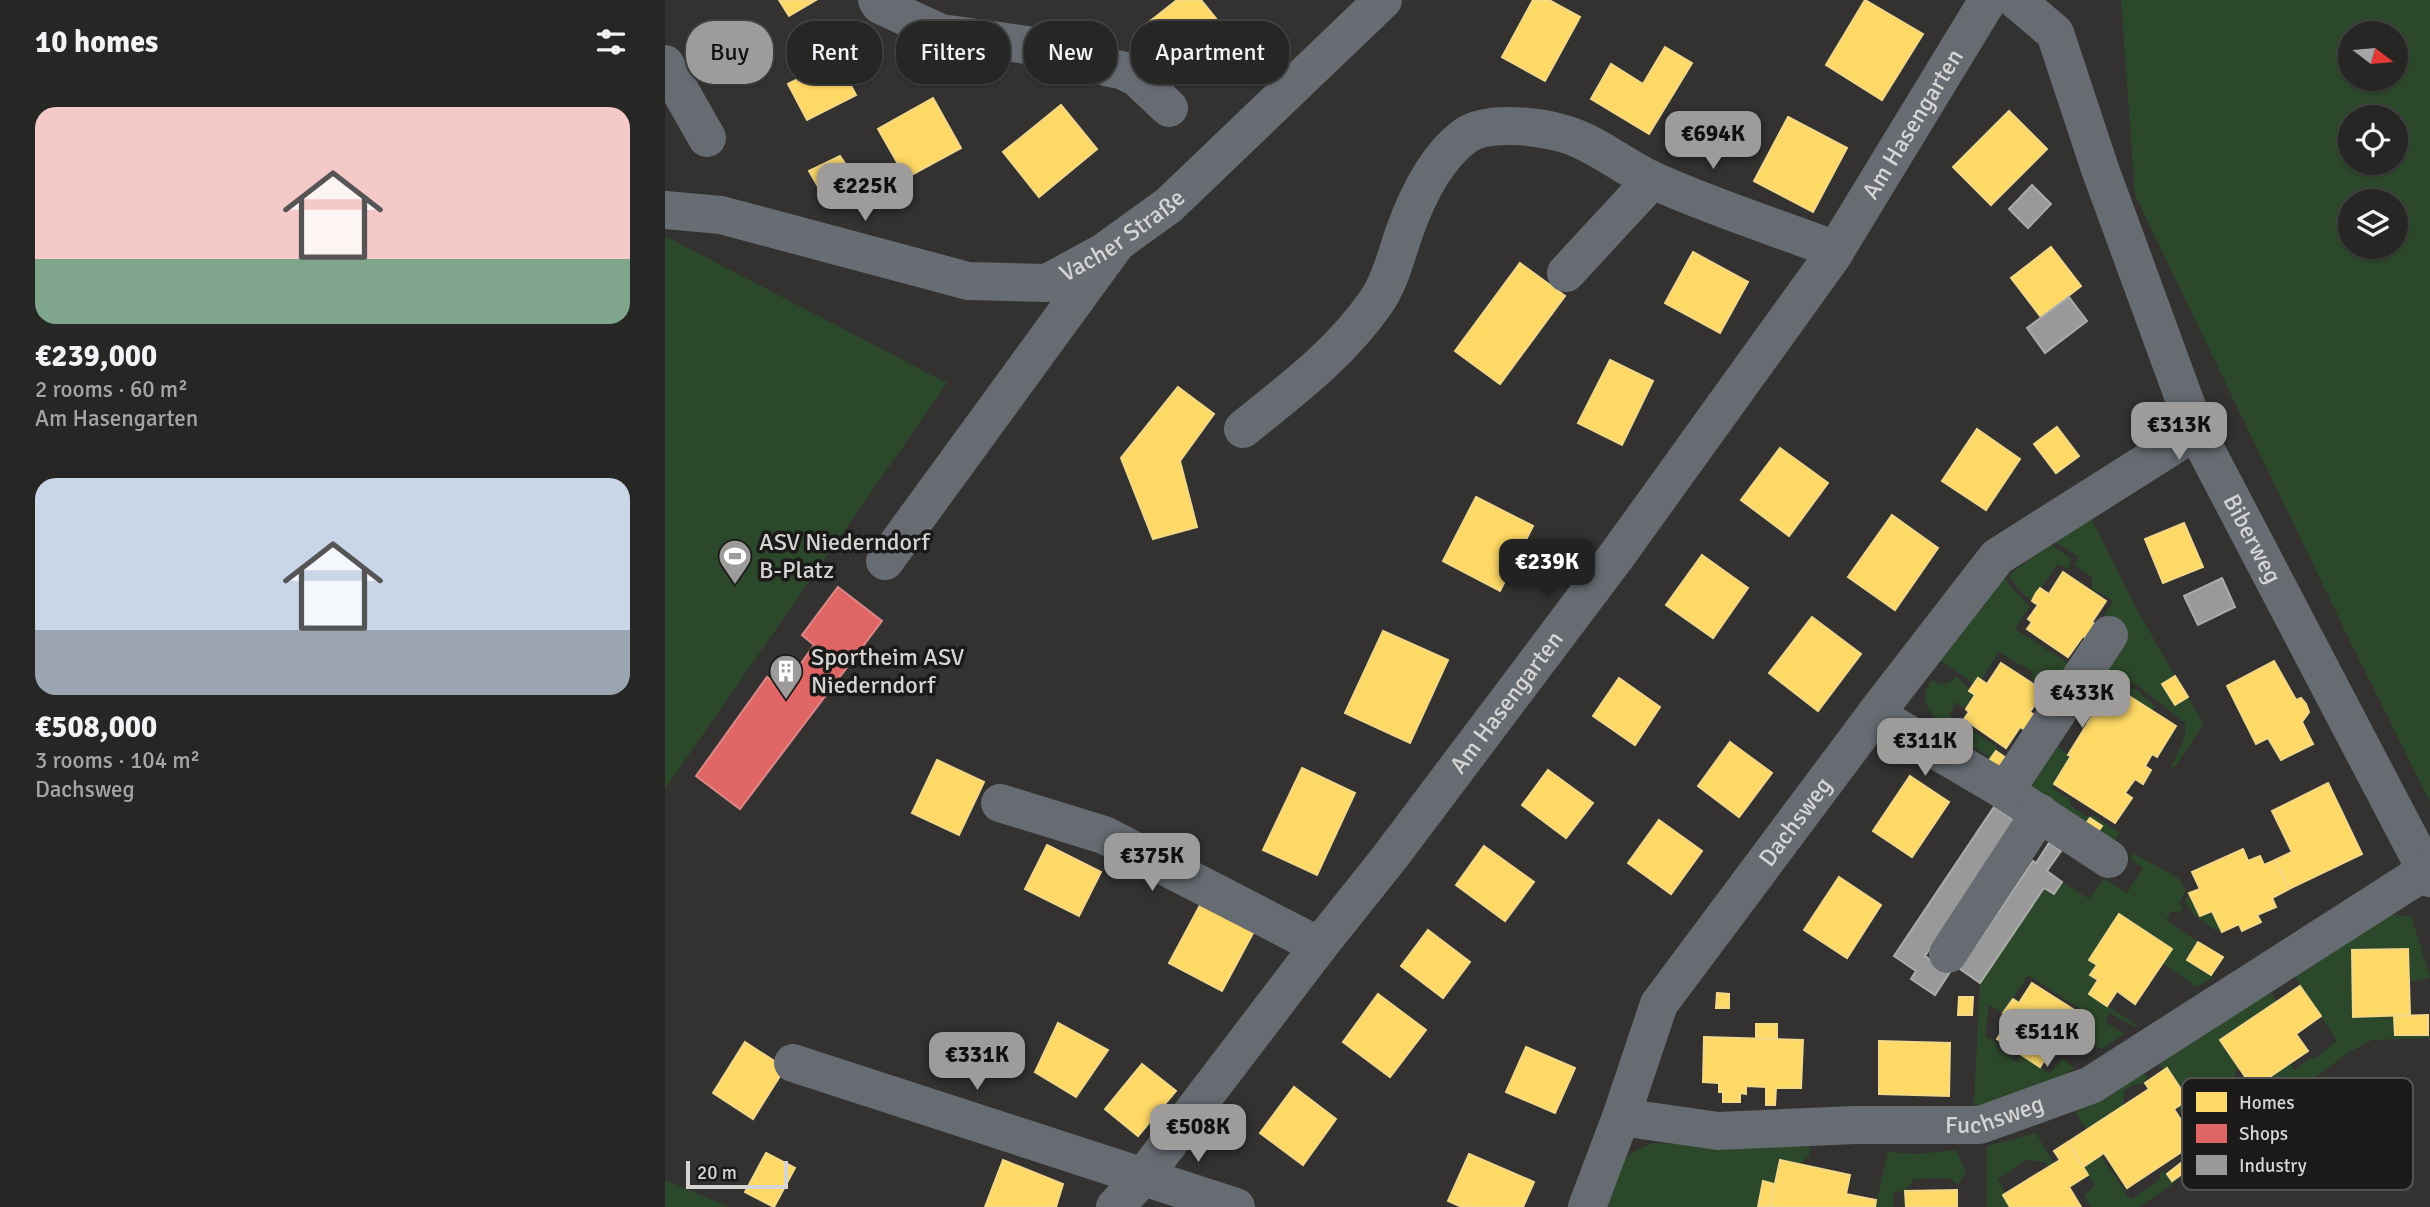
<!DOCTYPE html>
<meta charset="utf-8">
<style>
:root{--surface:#262625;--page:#323232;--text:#f1f3f6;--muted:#a4a5a7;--line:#424342;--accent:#9d9c9a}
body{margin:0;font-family:Signika,sans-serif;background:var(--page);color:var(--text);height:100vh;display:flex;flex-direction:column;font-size:26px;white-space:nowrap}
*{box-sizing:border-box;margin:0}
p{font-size:23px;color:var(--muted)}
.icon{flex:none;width:38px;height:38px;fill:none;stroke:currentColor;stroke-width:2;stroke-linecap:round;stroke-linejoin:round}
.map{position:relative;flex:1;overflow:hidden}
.drawer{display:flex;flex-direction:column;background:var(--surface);width:665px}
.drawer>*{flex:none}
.top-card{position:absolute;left:21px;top:21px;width:665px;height:63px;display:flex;gap:14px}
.needle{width:46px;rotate:106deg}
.controls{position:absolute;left:1673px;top:21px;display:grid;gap:14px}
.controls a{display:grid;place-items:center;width:70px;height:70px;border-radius:50%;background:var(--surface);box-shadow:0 2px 5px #0004,0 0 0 2px var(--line);font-size:35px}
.scale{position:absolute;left:21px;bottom:18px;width:102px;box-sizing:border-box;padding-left:7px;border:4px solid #d6d5d3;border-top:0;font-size:19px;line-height:24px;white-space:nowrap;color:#d6d5d3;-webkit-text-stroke:5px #1b1a19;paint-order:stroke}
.price{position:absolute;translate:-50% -60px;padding:0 16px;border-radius:14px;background:var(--accent);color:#111;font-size:23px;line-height:46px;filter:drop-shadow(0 2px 4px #0008)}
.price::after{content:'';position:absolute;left:50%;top:42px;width:21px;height:16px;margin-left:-10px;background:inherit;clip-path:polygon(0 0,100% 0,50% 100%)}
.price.active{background:#222;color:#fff}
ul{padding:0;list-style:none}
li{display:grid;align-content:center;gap:14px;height:371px;padding:0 35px}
li span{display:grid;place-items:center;height:217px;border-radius:21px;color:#555}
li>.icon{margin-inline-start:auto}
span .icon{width:126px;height:126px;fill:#fffc;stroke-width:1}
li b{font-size:30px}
h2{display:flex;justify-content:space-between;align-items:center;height:84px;padding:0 35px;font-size:30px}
.tag{padding:0 24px;border-radius:28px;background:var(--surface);box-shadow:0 2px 5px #0004,0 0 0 2px var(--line);font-size:24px;line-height:63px}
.tag.active{background:var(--accent);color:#111}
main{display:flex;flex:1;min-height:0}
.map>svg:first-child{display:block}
</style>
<main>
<section class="drawer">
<h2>10 homes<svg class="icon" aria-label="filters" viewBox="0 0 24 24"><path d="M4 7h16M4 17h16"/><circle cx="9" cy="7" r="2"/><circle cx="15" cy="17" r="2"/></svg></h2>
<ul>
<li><span style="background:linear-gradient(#f6c9c9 70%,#7fa58c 0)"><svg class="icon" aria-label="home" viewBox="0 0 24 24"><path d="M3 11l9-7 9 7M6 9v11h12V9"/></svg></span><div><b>€239,000</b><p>2 rooms · 60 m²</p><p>Am Hasengarten</p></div></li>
<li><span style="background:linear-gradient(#c9d6e8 70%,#9aa5b1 0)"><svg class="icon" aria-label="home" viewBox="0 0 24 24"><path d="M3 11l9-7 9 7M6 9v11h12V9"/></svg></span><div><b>€508,000</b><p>3 rooms · 104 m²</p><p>Dachsweg</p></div></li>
</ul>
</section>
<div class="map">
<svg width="1765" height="1207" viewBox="0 0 1765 1207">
<rect width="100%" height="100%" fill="#333231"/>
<g fill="#2c482a" fill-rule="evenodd">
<path d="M1456 0H1765V802L1683 637 1470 195ZM1685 33H1731V79H1685ZM1685 117H1731V163H1685ZM1685 201H1731V247H1685Z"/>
<polygon points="0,236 282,383 0,789"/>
<path d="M1425 516 1471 608 1510 676 1497 684 1510 705 1523 697 1539 724 1509 768 1506 766C1513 753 1522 738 1520 723L1472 685 1458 682 1453 687 1470 689 1490 706V709L1486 710 1451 687 1432 717 1409 701 1441 613 1448 601 1427 588V577L1410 565 1414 557 1389 541Z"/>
<polygon points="1385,544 1406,559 1403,569 1392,564 1367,601 1352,588 1344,575"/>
<polygon points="1340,578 1346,588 1365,606 1350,629 1404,664 1385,692 1367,680 1368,672 1334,652 1316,680 1310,684 1271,658"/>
<path d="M1291 676 1310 695 1301 709 1290 702 1285 714 1289 719 1332 747 1326 758C1305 744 1239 713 1267 680 1274 686 1286 685 1291 676Z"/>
<polygon points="1383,741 1406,756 1387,788 1403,798 1407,807 1420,816 1429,816 1455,833 1446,846 1430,836 1437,826 1425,818 1418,827 1354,785"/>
<polygon points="1468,853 1513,878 1521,890 1514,904 1518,908 1515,913 1506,911 1501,920 1533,942 1522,960 1548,977 1532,987 1497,963 1454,914 1424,960 1432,965 1425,975 1433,980 1424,994 1472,1025 1470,1027 1445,1013 1440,1022 1459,1034 1437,1049 1410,1031 1418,1011 1363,975 1338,1013 1324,1005 1320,1036 1333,1045 1331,1048 1352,1062 1357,1055 1385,1073 1398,1059 1410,1068 1383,1085 1312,1110 1309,1105 1315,983 1379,888 1389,894 1397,882 1424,899 1439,879 1462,893 1478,868 1465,859"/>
<polygon points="1524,893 1535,916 1547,911 1556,934 1529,915 1520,902"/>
<path d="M1718 914 1746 916 1765 977 1755 981H1744L1743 949 1687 951 1688 1016H1729L1730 1035 1765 1034V1038L1707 1040 1681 1054 1569 1140 1475 1207H1426L1419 1195 1430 1186 1418 1167 1435 1155 1461 1192V1196L1467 1199 1495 1179V1173L1498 1171 1507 1181 1521 1171 1516 1163 1530 1153 1533 1146 1531 1136 1512 1107 1523 1100 1502 1069 1499 1071 1492 1059 1603 987 1612 1002 1555 1040 1574 1068 1570 1072C1570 1080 1573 1085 1580 1088L1586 1085 1588 1088 1625 1063 1630 1070 1647 1057 1649 1059 1672 1041 1627 972ZM1592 1099 1602 1112 1587 1122 1578 1109Z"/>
<polygon points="1476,1069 1482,1078 1475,1085 1470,1084 1459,1091 1459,1106 1422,1130 1410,1112"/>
<polygon points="1371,1133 1389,1164 1384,1167 1380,1162 1362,1160 1333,1179 1341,1193 1338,1195 1345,1207 1322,1207 1322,1146"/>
<path d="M989 1143 1145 1147 1144 1156 1134 1165 1115 1160 1109 1184 1098 1181 1093 1207H941C952 1173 952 1155 989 1143Z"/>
<polygon points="1291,1150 1301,1172 1293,1185 1284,1178 1249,1179 1240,1191 1228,1192 1228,1207 1210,1207 1223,1152 1253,1154"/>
<polygon points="0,1180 64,1207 0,1207"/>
</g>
<g fill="#ffd966" stroke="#f3d887" stroke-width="2">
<polygon points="114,0 151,0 124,16"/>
<polygon points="512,0 536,0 562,32 509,75 474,30"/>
<polygon points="868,0 884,0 915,17 880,81 837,57"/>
<polygon points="1200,0 1258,34 1217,100 1161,65"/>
<polygon points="1000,47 1027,63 984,134 926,99 946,64 978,84"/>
<polygon points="172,59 191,95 142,120 123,84"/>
<polygon points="268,98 296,148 241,178 213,129"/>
<polygon points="396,105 432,149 374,197 338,152"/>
<polygon points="1344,111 1382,149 1326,205 1288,167"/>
<polygon points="1123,117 1182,148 1148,212 1089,181"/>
<polygon points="175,156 195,186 163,204 144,171"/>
<polygon points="1386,247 1416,286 1376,317 1346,278"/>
<polygon points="1028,252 1083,282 1055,333 1000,303"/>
<polygon points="855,263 900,296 835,384 790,351"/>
<polygon points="945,360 988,381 957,445 913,423"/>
<polygon points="513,387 549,414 515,461 532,527 488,539 456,458"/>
<polygon points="1392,427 1414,456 1391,473 1369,444"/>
<polygon points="1312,429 1355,459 1321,510 1277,481"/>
<polygon points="1115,448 1163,483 1124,536 1076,500"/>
<polygon points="811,497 868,526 835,591 778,561"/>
<polygon points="1227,515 1273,548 1230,610 1183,577"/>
<polygon points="1519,523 1538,567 1498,583 1480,539"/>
<polygon points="1037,555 1083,588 1048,638 1001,605"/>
<polygon points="1398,572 1441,601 1427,622 1440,631 1430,645 1418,636 1403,657 1362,629 1367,622 1363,619 1373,605 1367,601 1371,593 1375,588 1384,594"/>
<polygon points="1147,617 1196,654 1153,711 1104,673"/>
<polygon points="718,631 783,660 745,743 680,713"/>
<polygon points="1609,661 1631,700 1636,698 1641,704 1644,712 1637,722 1648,744 1616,760 1603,738 1591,744 1562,686"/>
<polygon points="1336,663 1379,691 1365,712 1378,721 1368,735 1355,727 1341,748 1299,719 1304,712 1301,709 1310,695 1304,691 1313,678 1322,684"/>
<polygon points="1510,676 1523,697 1510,705 1497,684"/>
<polygon points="954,678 995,707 970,745 928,716"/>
<polygon points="1450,687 1511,726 1492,757 1487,754 1480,766 1486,770 1478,784 1470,779 1460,793 1467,798 1450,823 1389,784 1406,756 1403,755 1416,734 1428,714 1432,717"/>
<polygon points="1065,742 1107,773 1074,817 1033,786"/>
<polygon points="1331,751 1344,760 1337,770 1323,762"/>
<polygon points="272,760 319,782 294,835 247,813"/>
<polygon points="637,768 690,793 652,875 598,850"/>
<polygon points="883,770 928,803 901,838 857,805"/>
<polygon points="1245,776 1284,802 1247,857 1208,831"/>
<polygon points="1663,783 1697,854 1624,889 1610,860 1627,852 1607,811"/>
<polygon points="1425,818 1437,826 1430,836 1418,827"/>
<polygon points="994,820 1037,851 1006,894 963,863"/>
<polygon points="382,845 436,872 414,916 360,889"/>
<polygon points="819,846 869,882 840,921 791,885"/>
<polygon points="1578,849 1583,861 1595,856 1599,865 1610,860 1624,889 1607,898 1611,907 1592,915 1596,922 1577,931 1574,924 1557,932 1547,911 1535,916 1524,893 1535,889 1527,872"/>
<polygon points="1174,877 1216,905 1182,958 1139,930"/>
<polygon points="541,894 594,922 557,991 504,963"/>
<polygon points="1454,914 1507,949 1470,1004 1452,991 1442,1006 1424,994 1433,980 1425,975 1432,965 1424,960"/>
<polygon points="763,930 805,962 778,998 736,966"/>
<polygon points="1533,942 1558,957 1546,975 1522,960"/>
<polygon points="1743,949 1745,1015 1688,1017 1687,950"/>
<polygon points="1367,983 1411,1011 1397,1033 1407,1040 1401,1051 1390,1044 1375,1067 1332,1039 1346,1017 1338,1013 1348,999 1354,1003"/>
<polygon points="1635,986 1656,1016 1631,1034 1643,1051 1588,1088 1555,1040"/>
<polygon points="1052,993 1064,994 1064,1008 1051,1008"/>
<polygon points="713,994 761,1030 725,1077 678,1042"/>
<polygon points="1294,997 1308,997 1307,1015 1293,1015"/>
<polygon points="1763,1015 1763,1035 1730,1035 1729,1016"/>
<polygon points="393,1023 443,1050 411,1097 370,1072"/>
<polygon points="1091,1024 1112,1024 1112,1039 1091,1038"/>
<polygon points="1039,1037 1138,1040 1136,1088 1111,1088 1110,1105 1101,1105 1101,1087 1081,1086 1081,1094 1075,1093 1075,1102 1058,1102 1058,1092 1054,1092 1054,1083 1038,1082"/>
<polygon points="1214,1041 1285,1043 1284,1096 1214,1094"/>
<polygon points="80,1042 120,1068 88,1119 48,1093"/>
<polygon points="861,1047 910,1068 890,1113 841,1092"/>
<polygon points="477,1064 511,1091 473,1136 440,1109"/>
<polygon points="1502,1068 1523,1100 1509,1109 1530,1143 1462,1188 1439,1153 1418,1167 1403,1142 1484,1089 1480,1083"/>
<polygon points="629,1087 671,1119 638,1165 595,1133"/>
<polygon points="1403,1142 1423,1175 1404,1187 1416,1207 1345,1207 1338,1195 1395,1160 1389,1151"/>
<polygon points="101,1153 130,1168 109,1207 80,1192"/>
<polygon points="804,1154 869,1182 858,1207 797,1207 783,1201"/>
<polygon points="338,1160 398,1184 391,1207 320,1207"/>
<polygon points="1115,1160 1185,1175 1181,1194 1211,1200 1210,1207 1105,1207"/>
<polygon points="1516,1163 1521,1171 1507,1181 1502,1174"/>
<polygon points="1098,1181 1109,1184 1105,1207 1093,1207"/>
<polygon points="1292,1190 1292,1207 1241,1207 1240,1191"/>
</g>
<polygon fill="#e06666" stroke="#dd8787" stroke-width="2" points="173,587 217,621 75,809 31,776 102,677 118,689 149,645 137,635"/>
<g fill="#999" stroke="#ababaa" stroke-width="2">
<polygon points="1367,185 1386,204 1363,228 1344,209"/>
<polygon points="1404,297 1422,321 1380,353 1362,328"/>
<polygon points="1557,578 1570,607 1533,625 1519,596"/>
<polygon points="1329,807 1350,821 1260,956 1285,972 1270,995 1246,979 1251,971 1229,956"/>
<polygon points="1384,843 1396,851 1382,871 1397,882 1389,894 1379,888 1315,983 1295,969 1368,861 1371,863"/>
</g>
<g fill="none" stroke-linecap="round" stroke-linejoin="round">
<g stroke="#666c72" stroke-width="38">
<polyline points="212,0 215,5 276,33 426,54 441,67 456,70 471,77 504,108"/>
<path id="s1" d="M1351 0 1390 33 1435 169 1531 431 1765 878"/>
<polyline points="0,64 42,138"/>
<polyline points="901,273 987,180"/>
<path d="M578 429C626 390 675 354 711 302 725 282 731 256 739 233 751 199 770 158 800 136 823 119 878 127 903 135 932 144 960 168 987 180 1047 207 1110 227 1171 250"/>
<polyline points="220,561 451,244"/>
<polyline points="1211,715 1332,786 1444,859"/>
<polyline points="1340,791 1444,635"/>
<polyline points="335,803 439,835 654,946"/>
<polyline points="1283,954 1375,813"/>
<polyline points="128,1063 571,1207"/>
<path id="s2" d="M956 1117 1053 1131 1190 1125H1315L1426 1085 1762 870"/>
<path id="s3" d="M450 1207 478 1177 654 946 725 857 950 558 1166 258 1323 0"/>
<path id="s4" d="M922 1207 956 1117 994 1004 1215 708 1332 557 1531 431"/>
</g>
<path stroke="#676d72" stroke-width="38" id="s5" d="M0 210 56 215 303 281 382 283 439 252 504 205 718 0"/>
</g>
<defs>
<symbol id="stadium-pin" viewBox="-11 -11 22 30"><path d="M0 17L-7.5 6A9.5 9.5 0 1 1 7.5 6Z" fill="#9d9c9a" stroke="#1b1a19"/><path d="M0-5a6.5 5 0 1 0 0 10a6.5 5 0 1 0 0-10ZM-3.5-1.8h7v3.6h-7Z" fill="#fff"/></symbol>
<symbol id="building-pin" viewBox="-11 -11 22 30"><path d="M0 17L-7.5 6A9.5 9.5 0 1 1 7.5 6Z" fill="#9d9c9a" stroke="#1b1a19"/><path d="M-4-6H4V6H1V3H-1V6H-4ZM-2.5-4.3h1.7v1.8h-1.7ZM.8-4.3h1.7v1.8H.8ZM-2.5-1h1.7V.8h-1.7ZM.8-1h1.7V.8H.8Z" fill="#fff"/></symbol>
</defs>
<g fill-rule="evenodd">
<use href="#stadium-pin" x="51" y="537" width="38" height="52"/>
<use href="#building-pin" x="102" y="652" width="38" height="52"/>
</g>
<g text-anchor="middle" stroke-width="7" stroke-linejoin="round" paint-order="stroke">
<g font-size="24" fill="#d6d5d3" stroke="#1b1a19">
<text dy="8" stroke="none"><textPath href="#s3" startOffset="1346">Am Hasengarten</textPath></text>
<text dy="8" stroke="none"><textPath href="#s5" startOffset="480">Vacher Straße</textPath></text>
<text dy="8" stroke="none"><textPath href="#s1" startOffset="595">Biberweg</textPath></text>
<text dy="8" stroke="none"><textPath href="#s3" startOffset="639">Am Hasengarten</textPath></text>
<text dy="8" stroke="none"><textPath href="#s4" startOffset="443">Dachsweg</textPath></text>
<text dy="8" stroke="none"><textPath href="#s2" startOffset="376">Fuchsweg</textPath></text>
</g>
<g font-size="24" fill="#d6d5d3" stroke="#1b1a19" text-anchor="start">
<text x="94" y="550">ASV Niederndorf<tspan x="94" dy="28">B-Platz</tspan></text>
<text x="146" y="665">Sportheim ASV<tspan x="146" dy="28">Niederndorf</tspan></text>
</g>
</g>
<rect x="1517" y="1078" width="231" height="112" rx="10" fill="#1b1a19" stroke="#535251" stroke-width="2"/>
<rect x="1531" y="1092" width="31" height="20" fill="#ffd966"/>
<rect x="1531" y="1124" width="31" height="19" fill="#e06666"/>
<rect x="1531" y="1155" width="31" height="20" fill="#999"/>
<g font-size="19" fill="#d6d5d3">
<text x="1574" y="1109">Homes</text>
<text x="1574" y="1140">Shops</text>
<text x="1574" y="1172">Industry</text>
</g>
</svg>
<div class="controls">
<a><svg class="needle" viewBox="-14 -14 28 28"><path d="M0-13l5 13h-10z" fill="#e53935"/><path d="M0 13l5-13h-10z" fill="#a4a5a7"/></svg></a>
<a><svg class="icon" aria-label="locate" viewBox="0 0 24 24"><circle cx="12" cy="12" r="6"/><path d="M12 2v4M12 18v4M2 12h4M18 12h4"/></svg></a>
<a><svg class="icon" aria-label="layers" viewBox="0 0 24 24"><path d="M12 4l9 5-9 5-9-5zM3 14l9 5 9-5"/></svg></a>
</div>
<div class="scale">20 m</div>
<b class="price" style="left:1048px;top:171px">€694K</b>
<b class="price" style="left:200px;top:223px">€225K</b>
<b class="price" style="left:1514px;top:462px">€313K</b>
<b class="price active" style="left:882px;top:599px">€239K</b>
<b class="price" style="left:1417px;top:730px">€433K</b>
<b class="price" style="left:1260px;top:778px">€311K</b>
<b class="price" style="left:487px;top:893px">€375K</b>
<b class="price" style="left:1382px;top:1069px">€511K</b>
<b class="price" style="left:312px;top:1092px">€331K</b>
<b class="price" style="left:533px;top:1164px">€508K</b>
<div class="top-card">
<a class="tag active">Buy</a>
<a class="tag">Rent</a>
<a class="tag">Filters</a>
<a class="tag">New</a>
<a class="tag">Apartment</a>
</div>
</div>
</main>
